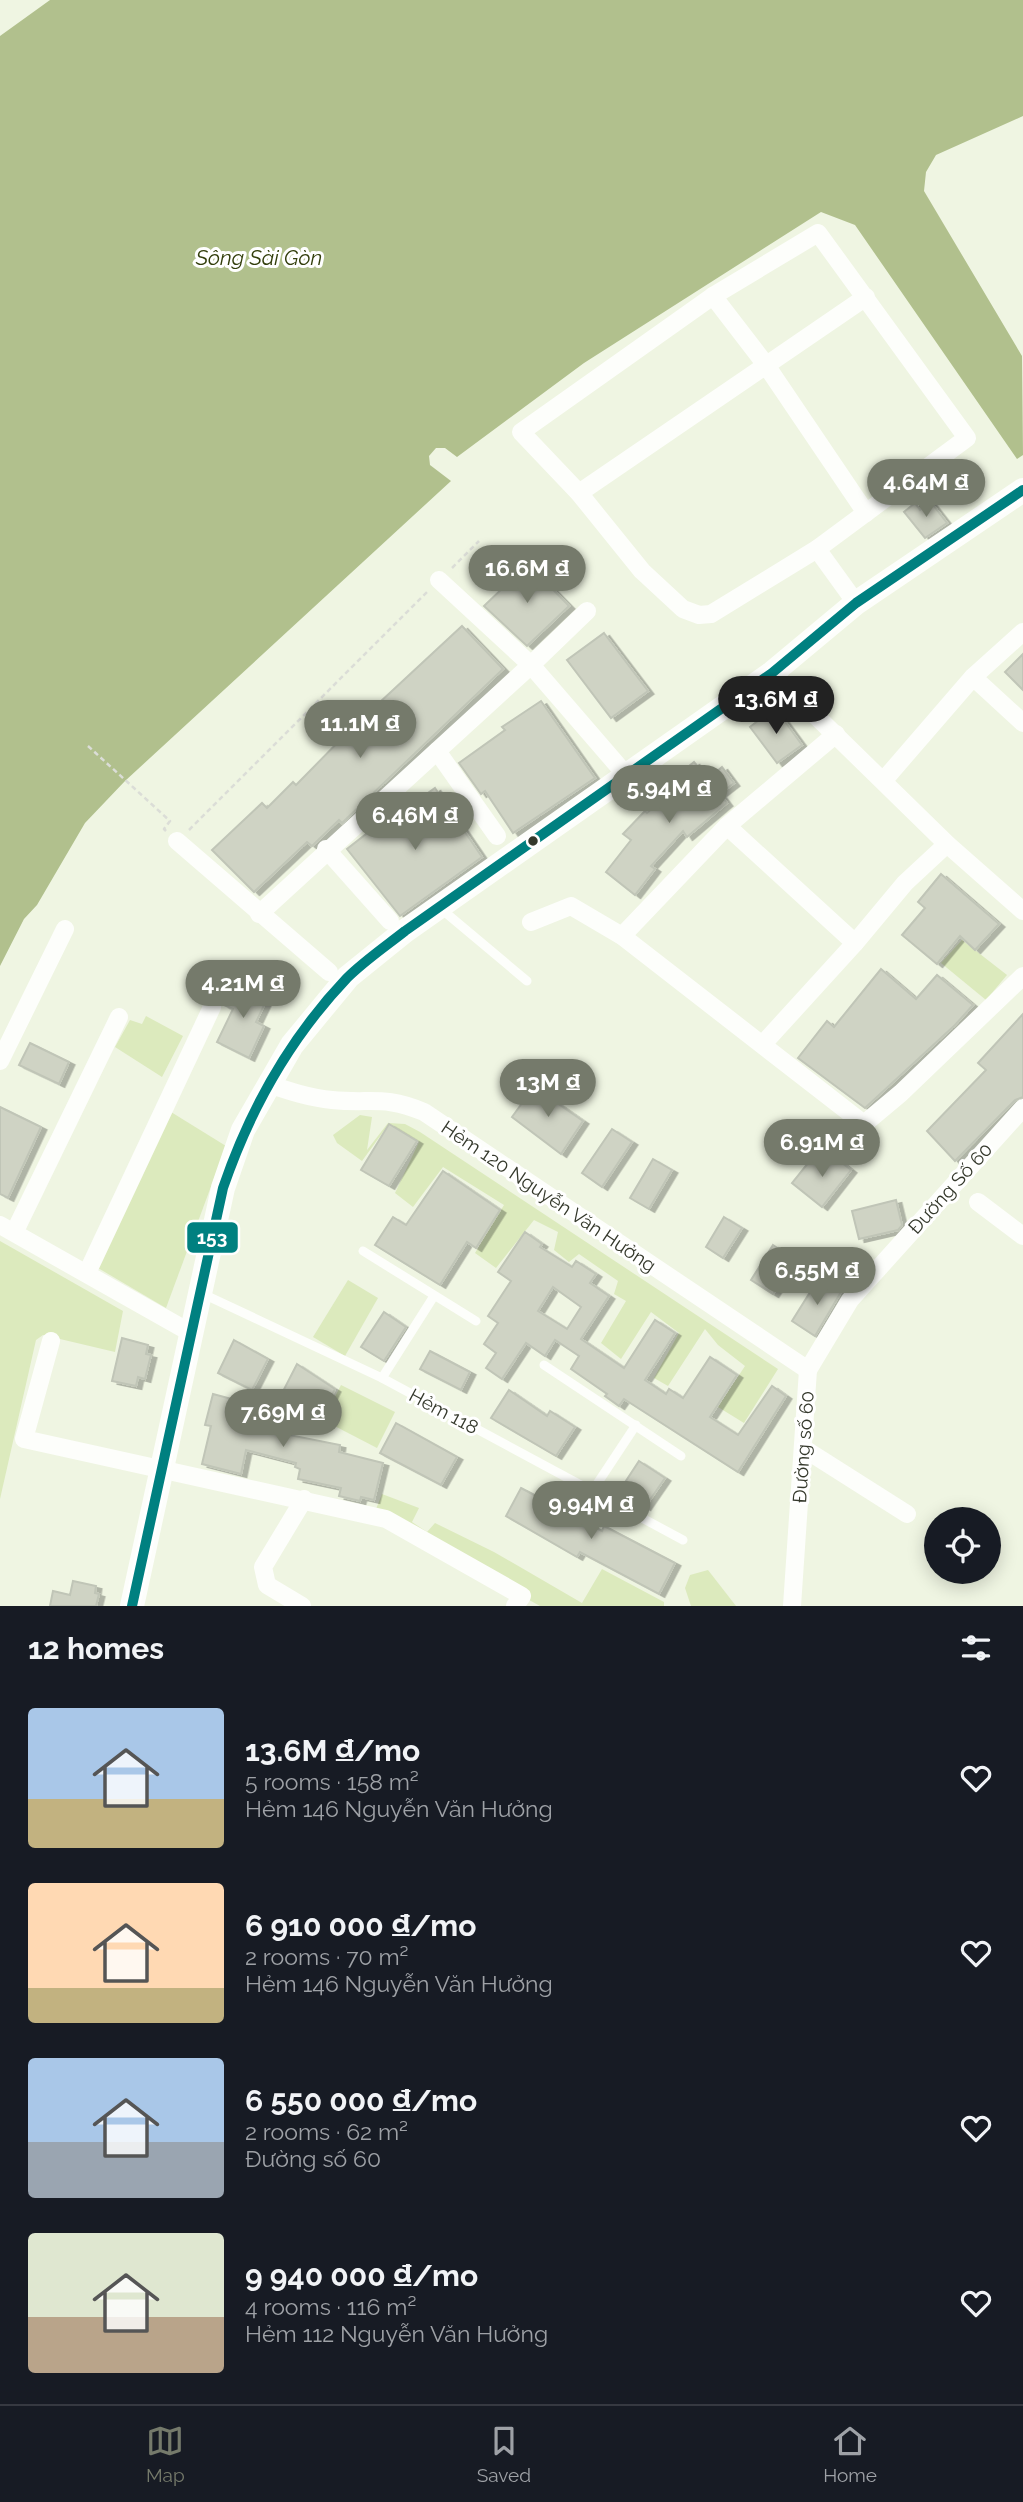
<!DOCTYPE html>
<meta charset="utf-8">
<style>
:root{--surface:#171b24;--page:#20242c;--text:#f1f3f6;--muted:#9ea1a6;--line:#363941;--accent:#757a6b}
body{margin:0;font-family:Raleway,sans-serif;background:var(--page);color:var(--text);height:100vh;display:flex;flex-direction:column;font-size:26px;white-space:nowrap}
*{box-sizing:border-box;margin:0}
p{font-size:23px;color:var(--muted)}
.icon{flex:none;width:38px;height:38px;fill:none;stroke:currentColor;stroke-width:2;stroke-linecap:round;stroke-linejoin:round}
.map{position:relative;height:1606px;overflow:hidden}
.drawer{display:flex;flex-direction:column;background:var(--surface);flex:1}
.drawer>*{flex:none}
.fabs{position:absolute;left:924px;top:1507px;display:grid;gap:14px}
.fabs a{display:grid;place-items:center;width:77px;height:77px;border-radius:50%;background:var(--surface);box-shadow:0 4px 18px #0003;font-size:35px}
.price{position:absolute;translate:-50% -60px;padding:0 16px;border-radius:24px;background:var(--accent);color:#fff;font-size:23px;line-height:46px;filter:drop-shadow(0 2px 4px #0008)}
.price::after{content:'';position:absolute;left:50%;top:42px;width:21px;height:16px;margin-left:-10px;background:inherit;clip-path:polygon(0 0,100% 0,50% 100%)}
.price.on{background:#222;color:#fff}
ul{padding:0;list-style:none}
li{display:flex;align-items:center;gap:21px;height:175px;padding:0 28px}
li span{display:grid;place-items:center;flex:none;width:196px;height:140px;border-radius:7px;color:#555}
li>.icon{margin-inline-start:auto}
span .icon{width:84px;height:84px;fill:#fffc;stroke-width:1}
li b{font-size:30px}
h2{display:flex;justify-content:space-between;align-items:center;height:84px;padding:0 28px;font-size:30px}
.menu{display:flex;justify-content:space-around;align-items:center;height:98px;border-top:2px solid var(--line);background:var(--surface);font-size:19px;color:var(--muted)}
.menu a{display:grid;justify-items:center;gap:4px}
.menu .on{color:var(--accent)}
.map>svg:first-child{display:block}
</style>
<div class="map">
<svg width="1023" height="1606" viewBox="0 0 1023 1606">
<defs>
<filter id="shadow"><feDropShadow dx="5.5" dy="3" stdDeviation="0" flood-color="#0004"/></filter>
</defs>
<rect width="100%" height="100%" fill="#eff5e2"/>
<g fill="#dceabd">
<polygon points="962,940 1007,975 986,1000 941,963"/>
<polygon points="146,1016 183,1036 162,1077 115,1047 130,1020 142,1024"/>
<polygon points="171,1112 226,1146 166,1308 98,1268"/>
<polygon points="360,1115 372,1117 367,1150 388,1123 405,1124 420,1132 778,1369 744,1423 718,1407 745,1366 718,1345 705,1329 668,1386 654,1378 679,1333 651,1312 621,1359 601,1343 626,1301 614,1294 618,1281 579,1254 569,1262 554,1250 558,1232 534,1220 496,1268 475,1253 504,1205 443,1167 413,1207 395,1193 419,1142 389,1124 362,1161 337,1143 333,1135"/>
<polygon points="0,1241 123,1311 115,1352 43,1335 36,1340 0,1499"/>
<polygon points="348,1280 378,1298 345,1356 313,1337"/>
<polygon points="341,1385 395,1412 377,1448 323,1420"/>
<polygon points="382,1494 419,1508 412,1522 427,1532 435,1523 494,1552 582,1603 602,1569 664,1602 664,1606 540,1606 374,1514"/>
<polygon points="708,1570 736,1606 691,1606 685,1588 690,1575"/>
</g>
<polygon fill="#b1c08d" points="50,0 1023,0 1023,116 936,155 926,172 924,191 1022,356 1023,455 1017,459 855,225 821,212 584,363 457,457 445,448 436,448 429,456 430,465 451,481 125,781 85,823 37,905 24,919 0,966 0,36"/>
<g fill="#cfd3c4" stroke="#c0c5b7" stroke-width="2" fill-rule="evenodd" filter="url(#shadow)">
<polygon points="930,501 947,523 925,538 904,512 915,503 920,510"/>
<polygon points="528,564 569,606 527,646 484,606"/>
<polygon points="462,626 503,669 342,823 339,820 312,846 307,842 254,892 212,850 262,803 267,808 293,782 296,785 351,729"/>
<polygon points="604,633 648,691 611,718 567,660"/>
<polygon points="1023,654 1023,690 1005,672"/>
<polygon points="541,701 595,778 513,833 485,791 481,794 459,763 505,730 502,727"/>
<polygon points="775,708 802,745 777,763 750,727"/>
<polygon points="694,762 708,779 722,767 734,783 720,794 727,803 687,837 683,831 651,866 655,869 635,895 606,872 631,840 623,834 645,811 647,813 687,778 682,772"/>
<polygon points="435,788 482,857 400,916 347,849 384,820 386,823"/>
<polygon points="941,874 999,924 975,950 960,936 937,964 902,935 925,908 918,902"/>
<polygon points="881,969 916,999 937,975 973,1005 955,1025 865,1108 798,1058 827,1021 834,1027"/>
<polygon points="235,982 268,997 256,1022 264,1026 249,1058 217,1042 233,1009 224,1005"/>
<polygon points="1023,1014 1023,1097 1015,1100 955,1161 927,1131 986,1070 978,1063"/>
<polygon points="30,1043 69,1062 59,1084 19,1065"/>
<polygon points="536,1084 552,1096 550,1098 583,1121 561,1154 512,1117"/>
<polygon points="0,1107 41,1127 8,1198 0,1194"/>
<polygon points="389,1124 417,1141 389,1186 361,1170"/>
<polygon points="612,1129 632,1142 602,1187 582,1173"/>
<polygon points="831,1154 851,1170 822,1207 792,1183 813,1157 823,1165"/>
<polygon points="653,1159 672,1170 649,1209 630,1198"/>
<polygon points="443,1171 500,1210 476,1248 467,1242 440,1285 375,1245 393,1217 406,1225"/>
<polygon points="896,1200 902,1225 898,1230 859,1239 852,1211"/>
<polygon points="724,1217 742,1228 723,1258 706,1247"/>
<path d="M525 1232 542 1244 540 1247 572 1267 576 1261 596 1274 590 1283 609 1296 581 1339 624 1368 655 1320 675 1333 645 1380 666 1394 669 1389 683 1398 710 1357 737 1375 710 1417 738 1435 772 1386 786 1396 738 1472 624 1399 619 1406 605 1396 607 1394 571 1369 579 1356 555 1340 545 1356 526 1343 502 1379 486 1368 496 1353 484 1344 498 1323 488 1316 511 1281 498 1272ZM553 1287 581 1307 567 1329 538 1311Z"/>
<polygon points="773,1245 795,1260 773,1294 751,1280"/>
<polygon points="819,1278 841,1292 815,1336 792,1321"/>
<polygon points="384,1312 406,1327 384,1361 361,1347"/>
<polygon points="122,1338 148,1345 146,1354 151,1355 145,1379 138,1377 136,1386 112,1381"/>
<polygon points="234,1340 268,1359 252,1390 218,1373"/>
<polygon points="430,1351 470,1372 461,1390 420,1369"/>
<polygon points="297,1364 335,1389 319,1421 277,1403"/>
<polygon points="509,1390 547,1416 550,1411 575,1427 556,1456 491,1418"/>
<polygon points="213,1394 288,1414 284,1434 340,1445 339,1452 383,1463 374,1500 361,1497 360,1501 339,1496 341,1488 298,1479 300,1469 295,1467 296,1463 246,1450 241,1474 202,1464 211,1426 205,1425"/>
<polygon points="396,1423 457,1457 441,1485 380,1453"/>
<polygon points="639,1461 665,1478 645,1507 620,1490"/>
<polygon points="521,1488 602,1531 604,1526 675,1563 659,1594 580,1552 577,1557 506,1516"/>
<polygon points="73,1581 96,1586 95,1593 99,1594 96,1606 50,1606 53,1591 70,1595"/>
</g>
<g fill="none" stroke-linecap="round" stroke-linejoin="round">
<g stroke="#dbddd7" stroke-width="2.5" stroke-dasharray="5 3.5" stroke-linecap="butt">
<polyline points="452,568 479,541"/>
<polyline points="88,746 170,821 164,829 166,831"/>
<polyline points="189,830 427,592"/>
</g>
<g stroke="#fdfefb" stroke-width="9">
<polyline points="440,908 527,981"/>
<polyline points="363,1251 476,1321"/>
<polyline points="201,1293 382,1378 683,1540"/>
<polyline points="544,1365 681,1456"/>
<polyline points="382,1378 434,1296"/>
<polyline points="593,1490 636,1425"/>
</g>
<g stroke="#fdfefb" stroke-width="18">
<polygon points="818,233 967,438 817,549 711,614 699,615 683,609 642,571 579,493 521,432 713,296"/>
<polyline points="713,296 766,365 866,513"/>
<polyline points="579,493 866,297"/>
<polyline points="817,549 856,603"/>
<polyline points="439,580 531,665 587,611"/>
<polyline points="772,673 947,844 1023,911"/>
<polyline points="973,677 1023,723"/>
<polyline points="437,751 497,836"/>
<polyline points="884,780 973,677 1023,632"/>
<polyline points="727,826 855,943 905,883 947,844"/>
<polyline points="177,841 329,972"/>
<polyline points="326,849 390,921"/>
<polyline points="259,914 531,665 626,775"/>
<polyline points="531,922 571,906 622,936 864,1124 901,1093 1023,976"/>
<polyline points="622,936 727,826 836,734"/>
<polyline points="763,1044 855,943"/>
<polyline points="0,1061 65,929"/>
<path d="M268 1084C289 1091 310 1098 332 1100 372 1104 383 1095 424 1112L808 1370"/>
<polyline points="978,1202 1023,1236"/>
<polyline points="0,1225 191,1333"/>
<polyline points="15,1231 119,1017"/>
<polyline points="87,1273 212,1007"/>
<polyline points="51,1341 24,1439 386,1519 522,1596 515,1606"/>
<polyline points="803,1448 907,1514"/>
<polyline points="302,1606 267,1585 263,1567 304,1499"/>
<polyline points="792,1606 808,1370 850,1300 1023,1108"/>
</g>
<polyline stroke="#fdfefb" stroke-width="24" points="132,1606 223,1188 243,1130 292,1045 348,977 405,931 772,673 856,603 1023,490"/>
<defs>
<path id="bus-1" d="M132 1606 223 1188C250 1109 289 1039 347 978 364 961 386 946 405 931L772 673 856 603 1023 490"/>
</defs>
<use href="#bus-1" stroke="#fff" stroke-width="16"/>
<use href="#bus-1" stroke="#008080" stroke-width="10"/>
</g>
<circle fill="#34382b" stroke="#fff" stroke-width="2.5" cx="533" cy="841" r="6"/>
<g text-anchor="middle" stroke-width="6" stroke-linejoin="round" paint-order="stroke">
<g font-size="19" fill="#34382b" stroke="#fff">
<text transform="translate(950 1188) rotate(-48)" y="7">Đường Số 60</text>
<text transform="translate(549 1196) rotate(34)" y="7">Hẻm 120 Nguyễn Văn Hưởng</text>
<text transform="translate(444 1411) rotate(28)" y="7">Hẻm 118</text>
<text transform="translate(803 1447) rotate(-86)" y="7">Đường số 60</text>
</g>
<g font-size="21" font-style="italic" fill="#323e0b" stroke="#fff">
<text x="259" y="265">Sông Sài Gòn</text>
</g>
</g>
<rect stroke="#fff" stroke-width="2.5" x="186" y="1221" width="53" height="33" rx="7" fill="#008080"/>
<g font-size="19" text-anchor="middle" font-weight="bold" fill="#fff">
<text x="212" y="1244">153</text>
</g>
</svg>
<div class="fabs">
<a><svg class="icon" aria-label="locate" viewBox="0 0 24 24"><circle cx="12" cy="12" r="6"/><path d="M12 2v4M12 18v4M2 12h4M18 12h4"/></svg></a>
</div>
<b class="price" style="left:926px;top:519px">4.64M ₫</b>
<b class="price" style="left:527px;top:605px">16.6M ₫</b>
<b class="price on" style="left:776px;top:736px">13.6M ₫</b>
<b class="price" style="left:360px;top:760px">11.1M ₫</b>
<b class="price" style="left:669px;top:825px">5.94M ₫</b>
<b class="price" style="left:415px;top:852px">6.46M ₫</b>
<b class="price" style="left:243px;top:1020px">4.21M ₫</b>
<b class="price" style="left:548px;top:1119px">13M ₫</b>
<b class="price" style="left:822px;top:1179px">6.91M ₫</b>
<b class="price" style="left:817px;top:1307px">6.55M ₫</b>
<b class="price" style="left:283px;top:1449px">7.69M ₫</b>
<b class="price" style="left:591px;top:1541px">9.94M ₫</b>
</div>
<section class="drawer">
<h2>12 homes<svg class="icon" aria-label="filters" viewBox="0 0 24 24"><path d="M4 7h16M4 17h16"/><circle cx="9" cy="7" r="2"/><circle cx="15" cy="17" r="2"/></svg></h2>
<ul>
<li><span style="background:linear-gradient(#a9c7e8 65%,#c2b280 0)"><svg class="icon" aria-label="home" viewBox="0 0 24 24"><path d="M3 11l9-7 9 7M6 9v11h12V9"/></svg></span><div><b>13.6M ₫/mo</b><p>5 rooms · 158 m²</p><p>Hẻm 146 Nguyễn Văn Hưởng</p></div><svg class="icon" aria-label="heart" viewBox="0 0 24 24"><path d="M12 20l-8-8c-3-5 5-10 8-4 3-6 11-1 8 4z"/></svg></li>
<li><span style="background:linear-gradient(#ffd9b3 75%,#c2b280 0)"><svg class="icon" aria-label="home" viewBox="0 0 24 24"><path d="M3 11l9-7 9 7M6 9v11h12V9"/></svg></span><div><b>6 910 000 ₫/mo</b><p>2 rooms · 70 m²</p><p>Hẻm 146 Nguyễn Văn Hưởng</p></div><svg class="icon" aria-label="heart" viewBox="0 0 24 24"><path d="M12 20l-8-8c-3-5 5-10 8-4 3-6 11-1 8 4z"/></svg></li>
<li><span style="background:linear-gradient(#a9c7e8 60%,#9aa5b1 0)"><svg class="icon" aria-label="home" viewBox="0 0 24 24"><path d="M3 11l9-7 9 7M6 9v11h12V9"/></svg></span><div><b>6 550 000 ₫/mo</b><p>2 rooms · 62 m²</p><p>Đường số 60</p></div><svg class="icon" aria-label="heart" viewBox="0 0 24 24"><path d="M12 20l-8-8c-3-5 5-10 8-4 3-6 11-1 8 4z"/></svg></li>
<li><span style="background:linear-gradient(#dfe7d0 60%,#b9a48a 0)"><svg class="icon" aria-label="home" viewBox="0 0 24 24"><path d="M3 11l9-7 9 7M6 9v11h12V9"/></svg></span><div><b>9 940 000 ₫/mo</b><p>4 rooms · 116 m²</p><p>Hẻm 112 Nguyễn Văn Hưởng</p></div><svg class="icon" aria-label="heart" viewBox="0 0 24 24"><path d="M12 20l-8-8c-3-5 5-10 8-4 3-6 11-1 8 4z"/></svg></li>
</ul>
</section>
<nav class="menu">
<a class="on"><svg class="icon" aria-label="map" viewBox="0 0 24 24"><path d="M3 6l6-2 6 2 6-2v14l-6 2-6-2-6 2zM9 4v14M15 6v14"/></svg>Map</a>
<a><svg class="icon" aria-label="saved" viewBox="0 0 24 24"><path d="M7 4h10v16l-5-4-5 4z"/></svg>Saved</a>
<a><svg class="icon" aria-label="home" viewBox="0 0 24 24"><path d="M3 11l9-7 9 7M6 9v11h12V9"/></svg>Home</a>
</nav>
